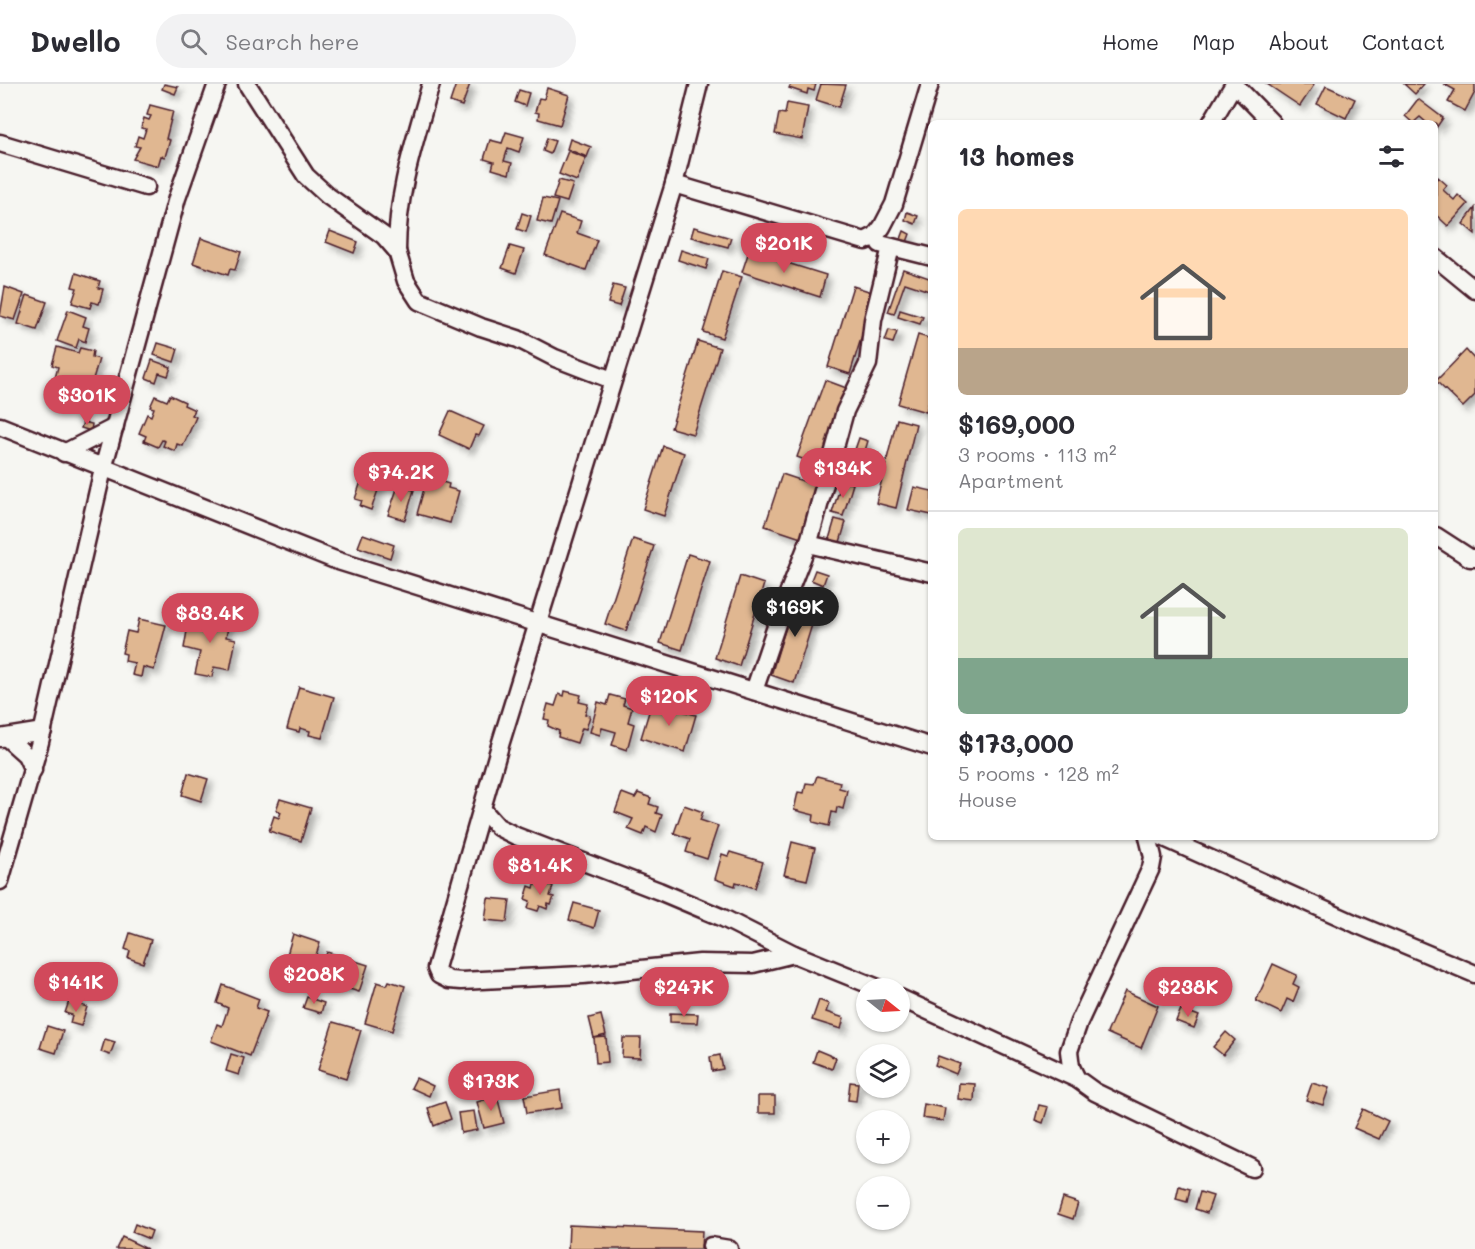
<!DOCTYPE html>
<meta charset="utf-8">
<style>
:root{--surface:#fff;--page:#f2f2f3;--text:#2b2b33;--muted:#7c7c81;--line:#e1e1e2;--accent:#d1495b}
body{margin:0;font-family:Mali,sans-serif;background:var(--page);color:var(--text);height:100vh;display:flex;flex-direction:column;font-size:22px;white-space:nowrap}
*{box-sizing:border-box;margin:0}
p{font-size:20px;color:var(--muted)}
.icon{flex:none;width:33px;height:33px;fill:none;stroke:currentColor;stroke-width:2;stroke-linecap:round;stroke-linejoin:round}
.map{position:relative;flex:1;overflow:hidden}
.drawer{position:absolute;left:928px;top:36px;width:510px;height:720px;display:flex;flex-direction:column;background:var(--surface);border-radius:9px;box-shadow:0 2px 4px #0004}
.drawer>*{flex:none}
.needle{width:39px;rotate:108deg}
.controls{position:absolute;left:856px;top:894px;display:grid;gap:12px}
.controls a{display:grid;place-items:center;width:54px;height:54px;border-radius:50%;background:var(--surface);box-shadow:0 2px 4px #0004;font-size:30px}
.price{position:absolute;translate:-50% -51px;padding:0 14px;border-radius:21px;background:var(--accent);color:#fff;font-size:20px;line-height:39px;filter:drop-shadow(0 2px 3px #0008)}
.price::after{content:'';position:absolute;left:50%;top:36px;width:18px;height:14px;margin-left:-9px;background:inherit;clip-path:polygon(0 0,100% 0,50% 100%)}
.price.current{background:#222;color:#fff}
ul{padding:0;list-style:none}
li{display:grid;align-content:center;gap:12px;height:318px;padding:0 30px}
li+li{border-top:2px solid var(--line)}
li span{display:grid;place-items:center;height:186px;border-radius:9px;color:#555}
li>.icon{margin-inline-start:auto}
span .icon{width:108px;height:108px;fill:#fffc;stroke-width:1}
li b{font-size:26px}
h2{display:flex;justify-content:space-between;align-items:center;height:72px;padding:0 30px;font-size:26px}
header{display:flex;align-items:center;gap:36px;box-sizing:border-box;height:84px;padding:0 30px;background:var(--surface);border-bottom:2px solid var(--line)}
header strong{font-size:28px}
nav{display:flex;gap:33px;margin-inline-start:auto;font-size:21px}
.search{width:420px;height:54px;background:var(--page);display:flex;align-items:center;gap:15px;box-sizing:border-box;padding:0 21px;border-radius:33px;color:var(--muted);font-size:22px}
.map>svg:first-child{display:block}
</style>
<header>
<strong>Dwello</strong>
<div class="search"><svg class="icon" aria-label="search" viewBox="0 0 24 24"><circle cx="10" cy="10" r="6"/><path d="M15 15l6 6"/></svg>Search here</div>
<nav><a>Home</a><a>Map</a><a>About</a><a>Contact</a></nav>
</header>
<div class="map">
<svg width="1475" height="1165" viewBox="0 0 1475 1165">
<defs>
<filter id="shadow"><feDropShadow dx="5" dy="5" stdDeviation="3" flood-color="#0004"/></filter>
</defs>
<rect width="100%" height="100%" fill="#f6f6f2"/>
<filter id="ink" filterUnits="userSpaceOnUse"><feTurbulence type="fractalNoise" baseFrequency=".0167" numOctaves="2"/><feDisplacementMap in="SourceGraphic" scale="12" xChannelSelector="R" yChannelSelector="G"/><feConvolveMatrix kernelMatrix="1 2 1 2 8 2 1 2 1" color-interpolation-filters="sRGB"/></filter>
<g filter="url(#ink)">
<g fill="#e0b791" stroke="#4a1f2b" stroke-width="1.5" filter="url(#shadow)">
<polygon points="164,0 178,3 175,10 162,5"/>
<polygon points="456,0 470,0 462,22 450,18"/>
<polygon points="791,0 816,0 814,7 808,5 807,10 789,4"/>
<polygon points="821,0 846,1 839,23 816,16"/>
<polygon points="1267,0 1312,0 1314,1 1300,22"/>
<polygon points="1404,0 1424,0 1415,10"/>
<polygon points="1444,0 1475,0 1475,8 1465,27 1448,18 1455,6"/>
<polygon points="1326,2 1355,15 1346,34 1317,20"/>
<polygon points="547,4 569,11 560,41 538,35 539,29 535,28 539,14 544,15"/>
<polygon points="519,6 529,9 525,22 515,18"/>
<polygon points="1418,15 1443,34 1436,44 1436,39 1427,39 1420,33 1413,39 1405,32"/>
<polygon points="787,19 808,23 802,55 775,50 779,29 785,30"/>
<polygon points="150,21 173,27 166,55 170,56 165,73 161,72 158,82 133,75 140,63 135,62 138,52 143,54 146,45 141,44 144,34 149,36 151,32 147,31"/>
<polygon points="506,48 524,53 519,68 508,64 504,77 512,79 509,90 492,85 494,78 484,75 490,56 502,59"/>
<polygon points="547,54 555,57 550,70 543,67"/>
<polygon points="570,55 591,63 587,73 567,65"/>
<polygon points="568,67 586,74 577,97 559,90"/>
<polygon points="1438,93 1447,101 1443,106 1454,116 1458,111 1468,120 1448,142 1436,131 1436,96"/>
<polygon points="559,96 573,100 567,118 553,114"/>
<polygon points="543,114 558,117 551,140 537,137"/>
<polygon points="1475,124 1475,150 1463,140"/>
<polygon points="907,128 918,132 915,140 905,136"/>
<polygon points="522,129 531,132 526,148 517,145"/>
<polygon points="560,130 581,137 577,149 597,156 586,186 545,171"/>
<polygon points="694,143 731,154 728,163 691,153"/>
<polygon points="330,147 358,158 354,169 326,158"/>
<polygon points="904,147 910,150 907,158 901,155"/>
<polygon points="201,154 241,168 235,186 230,185 228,191 193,179"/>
<polygon points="510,162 524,166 516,189 502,184"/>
<polygon points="681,166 709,175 706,185 678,176"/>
<polygon points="749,167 826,191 820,213 742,188"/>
<polygon points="903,185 932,195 932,208 905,199 894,230 888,228"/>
<polygon points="722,187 742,193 722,254 703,248"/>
<polygon points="76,189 100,197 98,204 103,205 99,220 92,218 90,224 72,219 77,204 72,203"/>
<polygon points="613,201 625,204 619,222 608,219"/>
<polygon points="853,202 875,209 850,290 828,283"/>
<polygon points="5,203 24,210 15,236 0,232"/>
<polygon points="27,211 47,218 37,246 18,240"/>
<polygon points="68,226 86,233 83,242 89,244 85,258 79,255 76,264 57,257"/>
<polygon points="900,226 923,233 920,240 898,233"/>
<polygon points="889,246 897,248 893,259 885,257"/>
<polygon points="918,251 932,255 932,308 926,328 898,320"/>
<polygon points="698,257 720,264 693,350 671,344"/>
<polygon points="158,259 178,265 174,278 154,271"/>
<polygon points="57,263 78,269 80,264 93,267 92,273 99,275 87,315 57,306 60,296 55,294 58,283 52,281"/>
<polygon points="1466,266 1475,276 1475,311 1463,323 1436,297"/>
<polygon points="152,276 171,283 168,292 159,289 156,298 146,294"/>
<polygon points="825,296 849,305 821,382 797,373"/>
<polygon points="170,311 185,318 184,321 195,326 192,331 196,333 183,362 177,360 175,367 163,362 165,357 162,356 158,363 144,357 146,352 139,349 147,330 151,332 154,324 150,323 155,312 167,317"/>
<polygon points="450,327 484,342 479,352 475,351 469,365 439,351"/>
<polygon points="897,335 916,340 896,424 876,419"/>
<polygon points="83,338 92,340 91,347 81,344"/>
<polygon points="859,354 868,357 860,383 850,380"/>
<polygon points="663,362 684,369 664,432 643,425"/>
<polygon points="365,386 383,392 371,426 360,422 362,417 355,415"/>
<polygon points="782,390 818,402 801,454 765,442"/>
<polygon points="436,396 449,400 448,404 459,407 450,439 417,430 425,401 434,403"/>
<polygon points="842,397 853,400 843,432 832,429"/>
<polygon points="398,402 414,406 405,436 388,431"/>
<polygon points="914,403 932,407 932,431 908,426"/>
<polygon points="835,435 846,438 838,465 827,462"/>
<polygon points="363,450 394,461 390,474 358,463"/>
<polygon points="633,455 654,462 626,547 605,540"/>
<polygon points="688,470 710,477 682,566 660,559"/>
<polygon points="815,486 827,490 823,501 811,496"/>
<polygon points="740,492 764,500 739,582 715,574"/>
<polygon points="796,510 819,518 794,599 771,591"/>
<polygon points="197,526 215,530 214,536 229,539 226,553 236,555 230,586 214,583 212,593 195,590 200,568 184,564 188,541 194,543"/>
<polygon points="139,535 166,541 154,586 143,583 141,593 132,591 135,579 125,577 126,570 122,569 127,547 136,549"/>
<polygon points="299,603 334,613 322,654 309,651 310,647 300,644 299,648 287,645"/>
<polygon points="565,607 581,611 579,618 588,620 585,631 590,632 586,645 582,644 577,659 558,653 559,647 548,642 549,636 544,635 548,620 555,622 559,610 564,612"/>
<polygon points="610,611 625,615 623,621 632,624 628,638 634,640 627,666 612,661 616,648 602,644 600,651 590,648 598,618 607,621"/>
<polygon points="652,618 696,631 685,668 641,654"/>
<polygon points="188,689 208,695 201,717 182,711"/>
<polygon points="817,692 840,698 839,704 847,706 843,725 837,723 836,729 832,728 829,742 813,738 814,731 794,726 798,708 804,709 806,699 814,700"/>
<polygon points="622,709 635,714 638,709 651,714 649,720 658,723 656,729 662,731 656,748 646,743 643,751 628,745 633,735 615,728"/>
<polygon points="280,715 311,724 301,757 269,747 274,732 279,734 281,728 276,726"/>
<polygon points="684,721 703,728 700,736 718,742 707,775 686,768 690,755 674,749"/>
<polygon points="792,758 815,764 807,796 784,791"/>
<polygon points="730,768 763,778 755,804 736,798 735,802 715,795 722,770 728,772"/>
<polygon points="536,797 553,802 550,812 554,813 551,821 548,820 547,825 540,822 538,827 528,824 530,817 525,815 529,802 534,804"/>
<polygon points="488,814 510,816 507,838 485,836"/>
<polygon points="574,819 599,826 594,844 569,836"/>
<polygon points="130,849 151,856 143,879 128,874 130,867 125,865"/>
<polygon points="293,850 320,859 310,889 284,881"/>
<polygon points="327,868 368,881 359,908 318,895"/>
<polygon points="1273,880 1297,891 1293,900 1299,903 1293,918 1287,915 1281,929 1256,917"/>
<polygon points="389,897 405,902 392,947 365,939 377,898 387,901"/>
<polygon points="223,901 259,915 256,924 267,928 250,972 211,957 217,940 222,942 228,924 217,919"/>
<polygon points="1125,907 1158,922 1141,964 1107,949"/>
<polygon points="307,913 324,919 321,929 303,924"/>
<polygon points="819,916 829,920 826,928 844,934 841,945 812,936"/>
<polygon points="69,917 87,923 81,942 70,939 72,931 65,929"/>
<polygon points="1181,925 1199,932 1194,944 1176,937"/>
<polygon points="670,929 698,930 697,939 670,938"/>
<polygon points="601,931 606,951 594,954 589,934"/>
<polygon points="333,938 361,946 346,995 318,986"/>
<polygon points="47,942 63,947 56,969 40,964"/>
<polygon points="1226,948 1235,956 1223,971 1213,963"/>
<polygon points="606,953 608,978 596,979 594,954"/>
<polygon points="623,954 641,954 640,974 622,973"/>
<polygon points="105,955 115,958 110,971 101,968"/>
<polygon points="817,966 836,974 832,985 813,978"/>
<polygon points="231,970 244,974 239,991 226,987"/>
<polygon points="720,971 723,985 712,987 710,973"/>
<polygon points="938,972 960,980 956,990 935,981"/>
<polygon points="416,994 433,1002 429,1012 411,1004"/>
<polygon points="850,998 858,999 856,1017 848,1016"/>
<polygon points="959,999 975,1000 974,1017 958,1015"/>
<polygon points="1312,999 1329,1004 1323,1021 1306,1016"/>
<polygon points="560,1006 562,1024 527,1029 524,1012"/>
<polygon points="497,1012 504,1039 484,1044 477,1018"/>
<rect x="758" y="1012" width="17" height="17"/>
<polygon points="445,1018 451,1035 434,1042 428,1024"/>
<polygon points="924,1020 945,1024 943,1037 922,1034"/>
<polygon points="1039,1021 1048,1023 1043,1039 1035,1036"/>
<polygon points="1363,1025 1388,1037 1379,1055 1354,1044"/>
<polygon points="474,1027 477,1046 461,1049 458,1029"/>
<polygon points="1179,1102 1190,1105 1187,1118 1176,1115"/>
<polygon points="1200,1108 1213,1112 1207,1129 1195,1125"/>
<polygon points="1063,1114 1078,1119 1073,1135 1058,1130"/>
<polygon points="135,1140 152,1147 149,1155 132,1148"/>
<polygon points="569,1141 702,1147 701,1165 568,1165"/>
<polygon points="122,1153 147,1165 116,1165"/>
</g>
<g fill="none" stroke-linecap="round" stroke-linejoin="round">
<defs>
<g id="minor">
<polyline points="247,0 306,92 328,112 384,152 397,167 406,197 419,217 481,243 518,255 555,274 612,296"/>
<polyline points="699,0 674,100 501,658 436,884 439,891 449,896 461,897 583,891 700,879 753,880 794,870"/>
<polyline points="1211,39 1234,0 1272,39"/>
<polyline points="0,59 146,103"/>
<polyline points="674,100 865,157 875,152 882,143 894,120 930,0"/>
<polyline points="880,160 932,173"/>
<path d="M397 167C397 107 415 57 431 0"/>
<polyline points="1436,174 1475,206"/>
<polyline points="0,342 335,476 932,663"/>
<polyline points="64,369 115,343"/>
<polyline points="1436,452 1470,474 1475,474"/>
<polyline points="808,460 932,489"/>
<polyline points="754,607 782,525 810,454 845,327 868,280 873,236 891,163"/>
<polyline points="0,654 43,647"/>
<polyline points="7,654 26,671 33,686"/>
<polyline points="482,725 498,743 516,752 659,807 723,834 794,870 878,904"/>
<polyline points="1162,753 1356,840 1475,890"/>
<polyline points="0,797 40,658 103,385 177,114 217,0"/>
<polyline points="900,914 1077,995 1095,1008 1252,1084"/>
<polyline points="1077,995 1071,983 1069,967 1079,938 1151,784 1153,773 1148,753"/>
<polyline points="711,1162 729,1165"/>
</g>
</defs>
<use href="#minor" stroke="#4a1f2b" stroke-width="21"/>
<use href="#minor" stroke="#f6f6f2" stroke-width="16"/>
</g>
</g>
</svg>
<div class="controls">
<a><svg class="needle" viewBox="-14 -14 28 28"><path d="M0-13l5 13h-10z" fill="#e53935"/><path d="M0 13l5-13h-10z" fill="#7c7c81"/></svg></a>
<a><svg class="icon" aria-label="layers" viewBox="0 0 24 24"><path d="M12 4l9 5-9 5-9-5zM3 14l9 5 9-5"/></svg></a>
<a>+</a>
<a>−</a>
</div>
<b class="price" style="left:784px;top:190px">$201K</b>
<b class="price" style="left:87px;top:342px">$301K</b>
<b class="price" style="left:843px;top:415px">$134K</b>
<b class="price" style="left:401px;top:419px">$74.2K</b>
<b class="price current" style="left:795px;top:554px">$169K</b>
<b class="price" style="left:210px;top:560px">$83.4K</b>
<b class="price" style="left:669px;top:643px">$120K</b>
<b class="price" style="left:540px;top:812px">$81.4K</b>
<b class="price" style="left:314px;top:921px">$208K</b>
<b class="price" style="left:76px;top:929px">$141K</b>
<b class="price" style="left:684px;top:934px">$247K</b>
<b class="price" style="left:1188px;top:934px">$238K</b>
<b class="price" style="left:491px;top:1028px">$173K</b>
<section class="drawer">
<h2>13 homes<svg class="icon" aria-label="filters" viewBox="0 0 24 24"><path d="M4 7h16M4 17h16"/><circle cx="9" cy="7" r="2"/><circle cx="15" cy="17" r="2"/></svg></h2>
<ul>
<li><span style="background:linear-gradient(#ffd9b3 75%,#b9a48a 0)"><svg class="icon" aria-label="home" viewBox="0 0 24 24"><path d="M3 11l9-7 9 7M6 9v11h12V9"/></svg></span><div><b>$169,000</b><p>3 rooms · 113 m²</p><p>Apartment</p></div></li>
<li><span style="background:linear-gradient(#dfe7d0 70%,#7fa58c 0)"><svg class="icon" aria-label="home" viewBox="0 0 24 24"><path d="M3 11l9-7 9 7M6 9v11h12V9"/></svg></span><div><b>$173,000</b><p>5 rooms · 128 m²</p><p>House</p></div></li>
</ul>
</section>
</div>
